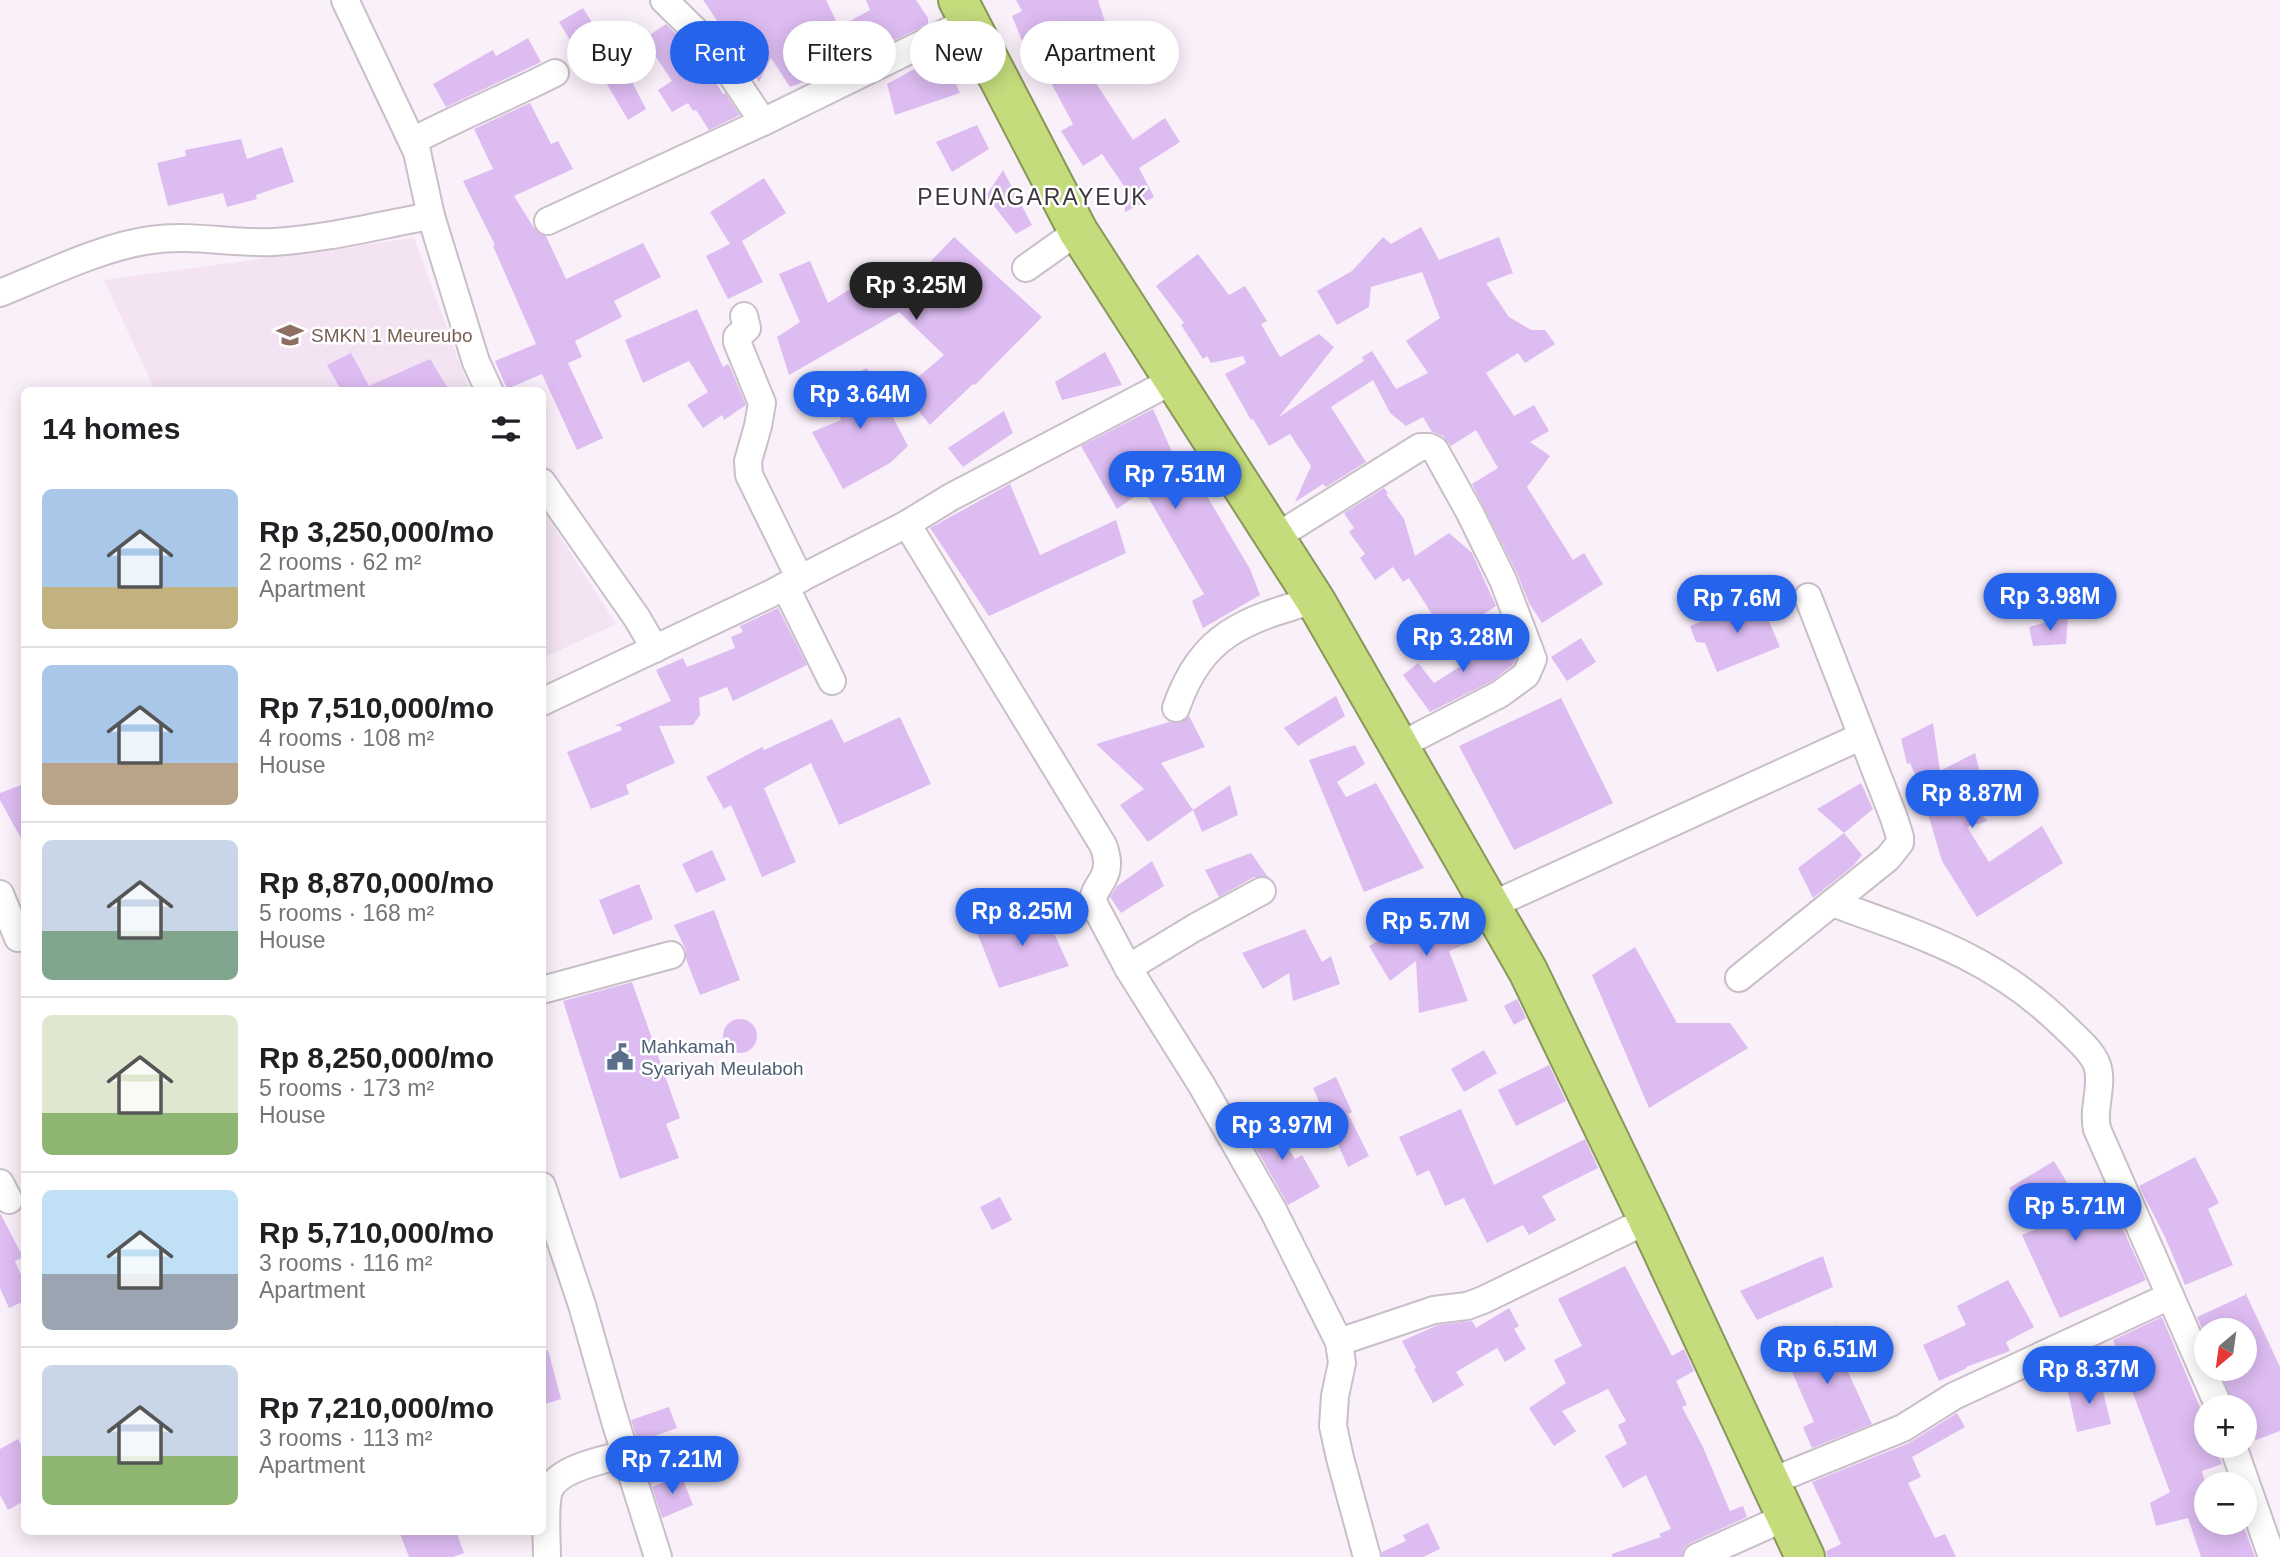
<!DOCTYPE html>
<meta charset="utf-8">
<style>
:root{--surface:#fff;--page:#f2f2f2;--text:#202124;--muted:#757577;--line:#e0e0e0;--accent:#2563eb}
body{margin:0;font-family:Arial,sans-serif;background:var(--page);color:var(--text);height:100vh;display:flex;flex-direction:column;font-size:26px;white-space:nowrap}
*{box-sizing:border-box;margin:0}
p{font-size:23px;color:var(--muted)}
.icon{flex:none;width:38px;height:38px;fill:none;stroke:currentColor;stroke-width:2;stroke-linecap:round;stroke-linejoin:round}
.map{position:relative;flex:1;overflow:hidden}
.details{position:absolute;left:21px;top:387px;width:525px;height:1148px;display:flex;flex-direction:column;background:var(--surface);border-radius:10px;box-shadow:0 4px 18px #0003}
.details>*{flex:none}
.banner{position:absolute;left:567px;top:21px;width:665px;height:63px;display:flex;gap:14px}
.needle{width:46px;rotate:209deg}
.controls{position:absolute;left:2194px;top:1318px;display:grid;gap:14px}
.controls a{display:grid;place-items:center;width:63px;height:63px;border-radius:50%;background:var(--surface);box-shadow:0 4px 18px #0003;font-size:35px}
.price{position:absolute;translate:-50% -60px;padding:0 16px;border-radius:24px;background:var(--accent);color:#fff;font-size:23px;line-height:46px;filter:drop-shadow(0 2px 4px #0008)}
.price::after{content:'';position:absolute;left:50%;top:42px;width:21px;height:16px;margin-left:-10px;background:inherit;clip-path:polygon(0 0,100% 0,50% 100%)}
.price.on{background:#222;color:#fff}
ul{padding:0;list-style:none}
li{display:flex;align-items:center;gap:21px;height:175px;padding:0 21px}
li+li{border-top:2px solid var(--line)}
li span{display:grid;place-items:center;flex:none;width:196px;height:140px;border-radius:10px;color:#555}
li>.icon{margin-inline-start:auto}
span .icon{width:84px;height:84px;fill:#fffc;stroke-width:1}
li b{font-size:30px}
h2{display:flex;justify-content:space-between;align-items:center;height:84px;padding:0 21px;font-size:30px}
.pill{padding:0 24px;border-radius:32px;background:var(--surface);box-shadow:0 4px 18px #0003;font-size:24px;line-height:63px}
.pill.on{background:var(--accent);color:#fff}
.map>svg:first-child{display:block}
</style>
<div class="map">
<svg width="2280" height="1557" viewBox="0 0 2280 1557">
<rect width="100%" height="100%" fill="#faf0fa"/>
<g fill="#f3e3f3">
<polygon points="414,238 470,390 155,390 104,280"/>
<polygon points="543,510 616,624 543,658 542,658"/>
</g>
<g fill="#ddbcf2">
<polygon points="703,0 826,0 839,27 870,10 866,0 916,0 928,18 928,24 829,72 790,87 771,58 759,82"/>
<polygon points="1016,0 1098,0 1119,65 1090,74 1133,140 1165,118 1180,142 1139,168 1154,197 1125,212 1124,186 1102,154 1083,166 1061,131 1073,124 1031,45 1025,48 1012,16 1022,11"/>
<polygon points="583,8 608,48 613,45 646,109 628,120 587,50 579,55 559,22"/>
<polygon points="666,24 699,57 723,94 725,93 740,115 709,130 696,110 693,111 688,103 672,112 658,90 672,81 644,39"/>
<polygon points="528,38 541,62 446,107 433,84 493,50 496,56"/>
<polygon points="942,54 960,93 895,115 887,84"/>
<polygon points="530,103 551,144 558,141 573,169 514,196 534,228 546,236 566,279 643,243 661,277 614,301 622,317 575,341 582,357 568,363 603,438 577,450 542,374 507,389 495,361 536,344 493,246 495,245 463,181 493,169 474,129"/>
<polygon points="977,125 989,149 952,172 936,142"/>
<polygon points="241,139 247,159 282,147 294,182 256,195 257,199 227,207 223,193 168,206 157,163 186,156 185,150"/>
<polygon points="1003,170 1032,225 1016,234 986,196"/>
<polygon points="764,178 786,213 742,241 763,282 728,299 706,256 730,244 710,212"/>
<polygon points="1421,227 1439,260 1499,237 1513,273 1486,283 1509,317 1531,330 1545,330 1555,344 1525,363 1518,353 1486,373 1514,416 1534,405 1549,431 1530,442 1550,456 1527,487 1573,560 1584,553 1603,584 1542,623 1529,603 1517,573 1472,484 1498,468 1476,430 1451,446 1443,436 1432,432 1423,417 1406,426 1390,413 1373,380 1331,407 1366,462 1326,487 1323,484 1295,502 1311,466 1290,434 1269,446 1253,419 1251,420 1225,374 1246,363 1243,356 1211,363 1207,356 1203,359 1181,325 1184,323 1156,286 1198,254 1229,295 1245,286 1267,321 1261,324 1280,357 1319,334 1334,347 1279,417 1364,361 1362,357 1372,351 1396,389 1428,373 1406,341 1440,318 1422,272 1371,287 1369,307 1337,325 1317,291 1352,271 1383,237 1391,244"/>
<polygon points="954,237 1042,317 975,385 973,384 930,425 902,391 944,355 899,312 789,375 777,337 800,322 779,274 810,261 828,303 875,273 893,301"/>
<polygon points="697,309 723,367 728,364 730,367 746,405 724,420 722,415 703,428 687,405 708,392 689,361 643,383 625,340"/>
<polygon points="1105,352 1122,385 1062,400 1055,382"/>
<polygon points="351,353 369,386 430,359 449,390 341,390 327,365"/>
<polygon points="867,368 908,446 890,463 843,489 812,432 841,420 832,385"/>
<polygon points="1153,409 1187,486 1198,481 1250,569 1260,595 1203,628 1192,601 1204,594 1144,490 1117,509 1081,446"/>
<polygon points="1004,411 1013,433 963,467 948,448"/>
<polygon points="1010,484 1040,555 1116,520 1126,553 989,616 930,528"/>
<polygon points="1384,488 1388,493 1386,494 1404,519 1415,556 1449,533 1472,553 1496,606 1447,638 1409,578 1403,582 1393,567 1375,580 1360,558 1365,554 1349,532 1354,528 1344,513"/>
<polygon points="1759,598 1780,647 1717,672 1705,643 1696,642 1690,626"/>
<polygon points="778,608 807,665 733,701 727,687 699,698 700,715 693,725 659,726 675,763 626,785 629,794 591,809 567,752 622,730 620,726 614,726 671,701 656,670 683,658 687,667 735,648 731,637 743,632 740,626"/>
<polygon points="2068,616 2066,644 2033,646 2029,627"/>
<polygon points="1581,638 1596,662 1567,681 1551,657"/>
<polygon points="1509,640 1516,659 1513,665 1492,681 1430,712 1403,675 1418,663 1434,683 1464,664 1455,649"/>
<polygon points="1336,696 1345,716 1298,746 1284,728"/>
<polygon points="1561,698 1613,803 1514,850 1459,746"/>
<polygon points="1189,716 1205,747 1161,763 1193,810 1148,842 1120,805 1144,789 1096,744 1169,722 1179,723"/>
<polygon points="900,717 931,784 839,825 811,763 764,788 796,862 762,877 731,805 724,809 706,777 762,747 764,750 832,719 844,743"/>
<polygon points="1933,723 1940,771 1975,753 1981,777 1955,788 1988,821 1967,827 1989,862 2042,826 2063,863 1977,917 1942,861 1928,814 1931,812 1910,763 1907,764 1901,739"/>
<polygon points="1355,745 1365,764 1337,782 1346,797 1376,783 1424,868 1364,892 1309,760"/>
<polygon points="1861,783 1873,809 1844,833 1817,809"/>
<polygon points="24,784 24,844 0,800 0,793"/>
<polygon points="1230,785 1238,815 1202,832 1193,810"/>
<polygon points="1844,833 1862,855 1853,866 1813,898 1798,868"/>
<polygon points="712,850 726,880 696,893 682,864"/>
<polygon points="1251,853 1268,877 1254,877 1219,897 1205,870"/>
<polygon points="1152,861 1164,886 1121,913 1110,897 1117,886"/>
<polygon points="639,884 653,919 613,935 599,900"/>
<polygon points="1450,904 1466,944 1449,951 1468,1001 1419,1013 1416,961 1390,981 1369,946 1398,929 1400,933"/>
<polygon points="1043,909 1069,966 999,988 976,930"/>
<polygon points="714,910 740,980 700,995 686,959 686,950 674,925"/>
<polygon points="1305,929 1322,962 1331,956 1340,984 1293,1001 1289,973 1263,989 1242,953"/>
<polygon points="1635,947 1677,1023 1730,1023 1748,1048 1649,1108 1592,975"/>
<polygon points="632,982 680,1118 666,1124 679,1158 620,1179 563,1001"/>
<polygon points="1517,999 1526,1018 1514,1025 1504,1006"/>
<circle cx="740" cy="1036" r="17"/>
<polygon points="1484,1050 1497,1073 1464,1092 1451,1069"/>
<polygon points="1549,1065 1566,1101 1516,1126 1498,1090"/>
<polygon points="1336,1077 1352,1112 1348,1114 1369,1156 1348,1167 1313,1088"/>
<polygon points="1461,1109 1494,1185 1585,1139 1598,1168 1542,1196 1556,1220 1529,1235 1523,1225 1487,1243 1464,1198 1445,1206 1429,1170 1417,1176 1399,1137"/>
<polygon points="1268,1116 1295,1159 1302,1155 1320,1187 1288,1205 1246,1130"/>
<polygon points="2195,1157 2219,1203 2208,1209 2233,1265 2185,1285 2165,1237 2139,1186"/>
<polygon points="2054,1161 2083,1209 2109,1198 2146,1280 2060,1318 2022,1235 2034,1230 2009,1188"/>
<polygon points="1000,1197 1012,1220 992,1230 980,1207"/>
<polygon points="0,1213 23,1257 15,1261 24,1282 24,1301 9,1308 0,1288"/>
<polygon points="1823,1256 1833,1287 1757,1320 1740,1291"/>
<polygon points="1625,1266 1672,1356 1684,1349 1694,1371 1676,1381 1687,1405 1682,1407 1702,1445 1730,1511 1743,1506 1747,1517 1690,1543 1684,1548 1682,1557 1612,1557 1612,1554 1661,1537 1659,1534 1671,1529 1646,1475 1623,1488 1605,1456 1627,1444 1618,1425 1626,1421 1608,1389 1562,1411 1576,1431 1554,1446 1529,1408 1566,1383 1554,1360 1582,1346 1558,1299"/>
<polygon points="2008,1280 2034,1327 2006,1342 2010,1351 1966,1367 1967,1368 1939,1381 1923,1345 1966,1325 1957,1306"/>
<polygon points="2245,1292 2280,1367 2280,1431 2256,1440 2245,1424 2245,1407 2234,1407 2219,1368 2245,1368 2245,1330 2207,1330 2207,1340 2197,1317 2245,1295"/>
<polygon points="1509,1308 1519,1326 1514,1329 1526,1349 1505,1362 1497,1348 1456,1372 1464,1385 1433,1403 1414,1369 1416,1368 1402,1341 1438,1325 1472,1321 1476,1328"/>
<polygon points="2162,1317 2207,1424 2207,1446 2215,1446 2222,1464 2202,1471 2207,1490 2207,1522 2242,1522 2255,1557 2201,1557 2188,1518 2156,1526 2150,1503 2170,1492 2113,1340"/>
<polygon points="1837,1325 1857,1369 1848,1372 1872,1424 1812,1448 1803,1427 1814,1422 1782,1349"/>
<polygon points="548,1350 561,1399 542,1405 542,1351"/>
<polygon points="2100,1379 2111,1424 2077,1432 2067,1388"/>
<polygon points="669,1407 677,1428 638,1442 631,1420"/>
<polygon points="1957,1413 1965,1427 1912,1457 1921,1477 1908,1483 1935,1538 1945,1534 1956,1557 1827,1557 1826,1551 1841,1544 1812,1482 1909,1443"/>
<polygon points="18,1439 24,1451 24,1501 8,1510 0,1495 0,1449"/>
<polygon points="681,1475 693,1505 662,1518 652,1487"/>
<polygon points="1428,1523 1440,1549 1423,1557 1382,1557 1382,1552 1406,1541 1403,1535"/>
<polygon points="399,1531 456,1531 464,1553 453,1557 409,1557"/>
</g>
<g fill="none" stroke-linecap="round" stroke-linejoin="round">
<defs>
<g id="minor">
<polyline points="345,0 417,152 431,216 476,362 489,390"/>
<polyline points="664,0 715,50 763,122"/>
<path d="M413 141C460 116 508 97 555 73"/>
<polyline points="548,221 763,122 969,21"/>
<polyline points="1026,268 1078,231"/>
<path d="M0 293C45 275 104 246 151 240 192 234 232 244 273 242 326 239 379 225 431 216"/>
<polyline points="744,316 747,328 737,337 737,342 762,403 758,426 748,461 749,475 800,579"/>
<polyline points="542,482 637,618 655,649"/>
<path d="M907 524 1103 845C1117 880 1090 884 1094 904L1128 968 1201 1084 1273 1210 1339 1342 1342 1363 1335 1396 1333 1426 1340 1458 1367 1557"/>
<polyline points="1276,537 1420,447 1429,447 1435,450 1470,513 1503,580 1533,659 1526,675 1500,694 1399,746"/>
<polyline points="785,586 832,681"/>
<polyline points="542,702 768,595 907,524 951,497 1174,380"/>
<path d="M1176 708C1202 633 1245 620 1315 600"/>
<polyline points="0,894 18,938"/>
<path d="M1832 903C1924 936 1995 958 2066 1028 2077 1039 2092 1051 2097 1065 2104 1085 2092 1108 2097 1129L2219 1407"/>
<polyline points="1490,906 1862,736"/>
<polyline points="1128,968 1194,928 1262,891"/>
<polyline points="1739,978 1888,858 1900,843 1900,837 1894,818 1808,597"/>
<polyline points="542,990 671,955"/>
<polyline points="0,1183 9,1200"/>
<polyline points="542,1186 582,1305 615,1421 658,1557"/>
<polyline points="1339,1342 1434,1310 1467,1306 1483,1300 1648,1220"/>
<polyline points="2233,1446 2272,1557"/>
<polyline points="1770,1482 1903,1428 1954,1396 2170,1296"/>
<path d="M547 1557C547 1540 544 1506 549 1491 557 1468 606 1459 627 1454"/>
<polyline points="1697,1557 1786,1517"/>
</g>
<polyline id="highway" points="958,0 1078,231 1315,600 1528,971 1648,1220 1805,1557"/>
</defs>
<use href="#minor" stroke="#c9bfc8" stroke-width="30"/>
<use href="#highway" stroke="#88975a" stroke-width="42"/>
<use href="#minor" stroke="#fff" stroke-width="26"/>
<use href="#highway" stroke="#c4dc7c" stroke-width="38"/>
</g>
<defs>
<symbol id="school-bare" viewBox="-9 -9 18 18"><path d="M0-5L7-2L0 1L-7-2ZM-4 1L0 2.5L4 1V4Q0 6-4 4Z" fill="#8d6e63" stroke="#fff" stroke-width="2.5" paint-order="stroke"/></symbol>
<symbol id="civic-bare" viewBox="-9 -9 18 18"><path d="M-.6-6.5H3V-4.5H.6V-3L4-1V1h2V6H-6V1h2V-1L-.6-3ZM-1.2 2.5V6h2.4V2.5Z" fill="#5c6f8a" stroke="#fff" stroke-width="2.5" paint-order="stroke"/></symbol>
</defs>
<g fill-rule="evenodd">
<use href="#school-bare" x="271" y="316" width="38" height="38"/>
<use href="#civic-bare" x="601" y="1038" width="38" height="38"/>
</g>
<g text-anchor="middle" stroke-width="5" stroke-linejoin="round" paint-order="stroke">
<g font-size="19" fill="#785e54" stroke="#fff" text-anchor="start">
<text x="311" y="342">SMKN 1 Meureubo</text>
</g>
<g font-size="19" fill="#4e5e75" stroke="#fff" text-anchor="start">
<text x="641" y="1053">Mahkamah<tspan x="641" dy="22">Syariyah Meulaboh</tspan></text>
</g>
<g font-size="23" letter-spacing="2" fill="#3e363e" stroke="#fff">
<text x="1033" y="205">PEUNAGARAYEUK</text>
</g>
</g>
</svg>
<div class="controls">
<a><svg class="needle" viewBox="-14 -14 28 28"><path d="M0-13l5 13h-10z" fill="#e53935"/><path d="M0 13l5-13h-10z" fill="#757577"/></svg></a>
<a>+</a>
<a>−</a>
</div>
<b class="price on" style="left:916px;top:322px">Rp 3.25M</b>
<b class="price" style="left:860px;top:431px">Rp 3.64M</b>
<b class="price" style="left:1175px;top:511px">Rp 7.51M</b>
<b class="price" style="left:2050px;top:633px">Rp 3.98M</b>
<b class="price" style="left:1737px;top:635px">Rp 7.6M</b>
<b class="price" style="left:1463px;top:674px">Rp 3.28M</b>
<b class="price" style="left:1972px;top:830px">Rp 8.87M</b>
<b class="price" style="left:1022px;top:948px">Rp 8.25M</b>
<b class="price" style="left:1426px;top:958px">Rp 5.7M</b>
<b class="price" style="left:1282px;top:1162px">Rp 3.97M</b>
<b class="price" style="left:2075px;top:1243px">Rp 5.71M</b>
<b class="price" style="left:1827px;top:1386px">Rp 6.51M</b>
<b class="price" style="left:2089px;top:1406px">Rp 8.37M</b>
<b class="price" style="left:672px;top:1496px">Rp 7.21M</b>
<div class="banner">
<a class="pill">Buy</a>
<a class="pill on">Rent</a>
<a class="pill">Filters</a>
<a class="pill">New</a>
<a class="pill">Apartment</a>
</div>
<section class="details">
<h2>14 homes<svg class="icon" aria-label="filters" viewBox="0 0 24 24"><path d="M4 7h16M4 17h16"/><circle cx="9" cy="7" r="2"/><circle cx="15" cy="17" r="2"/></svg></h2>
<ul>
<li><span style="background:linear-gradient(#a9c7e8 70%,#c2b280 0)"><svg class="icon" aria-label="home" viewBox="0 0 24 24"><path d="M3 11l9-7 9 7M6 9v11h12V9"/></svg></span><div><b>Rp 3,250,000/mo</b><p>2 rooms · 62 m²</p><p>Apartment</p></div></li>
<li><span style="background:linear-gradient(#a9c7e8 70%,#b9a48a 0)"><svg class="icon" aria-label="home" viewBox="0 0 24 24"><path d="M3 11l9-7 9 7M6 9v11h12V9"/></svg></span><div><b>Rp 7,510,000/mo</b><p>4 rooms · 108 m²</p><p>House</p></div></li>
<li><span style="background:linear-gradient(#c9d6e8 65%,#7fa58c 0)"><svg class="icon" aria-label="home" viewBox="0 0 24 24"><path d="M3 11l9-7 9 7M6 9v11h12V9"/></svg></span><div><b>Rp 8,870,000/mo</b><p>5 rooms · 168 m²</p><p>House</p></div></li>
<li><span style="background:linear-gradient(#dfe7d0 70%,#8fb573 0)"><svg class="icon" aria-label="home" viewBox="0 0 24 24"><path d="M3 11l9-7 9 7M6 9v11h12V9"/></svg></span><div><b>Rp 8,250,000/mo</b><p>5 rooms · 173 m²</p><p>House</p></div></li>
<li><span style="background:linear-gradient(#bfe0f5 60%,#9aa5b1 0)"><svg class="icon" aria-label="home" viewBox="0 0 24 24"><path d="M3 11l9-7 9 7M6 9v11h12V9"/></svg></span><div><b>Rp 5,710,000/mo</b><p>3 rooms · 116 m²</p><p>Apartment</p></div></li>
<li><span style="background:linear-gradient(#c9d6e8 65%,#8fb573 0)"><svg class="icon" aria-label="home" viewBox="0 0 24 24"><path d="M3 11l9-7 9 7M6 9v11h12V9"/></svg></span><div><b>Rp 7,210,000/mo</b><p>3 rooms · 113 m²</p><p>Apartment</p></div></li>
</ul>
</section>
</div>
